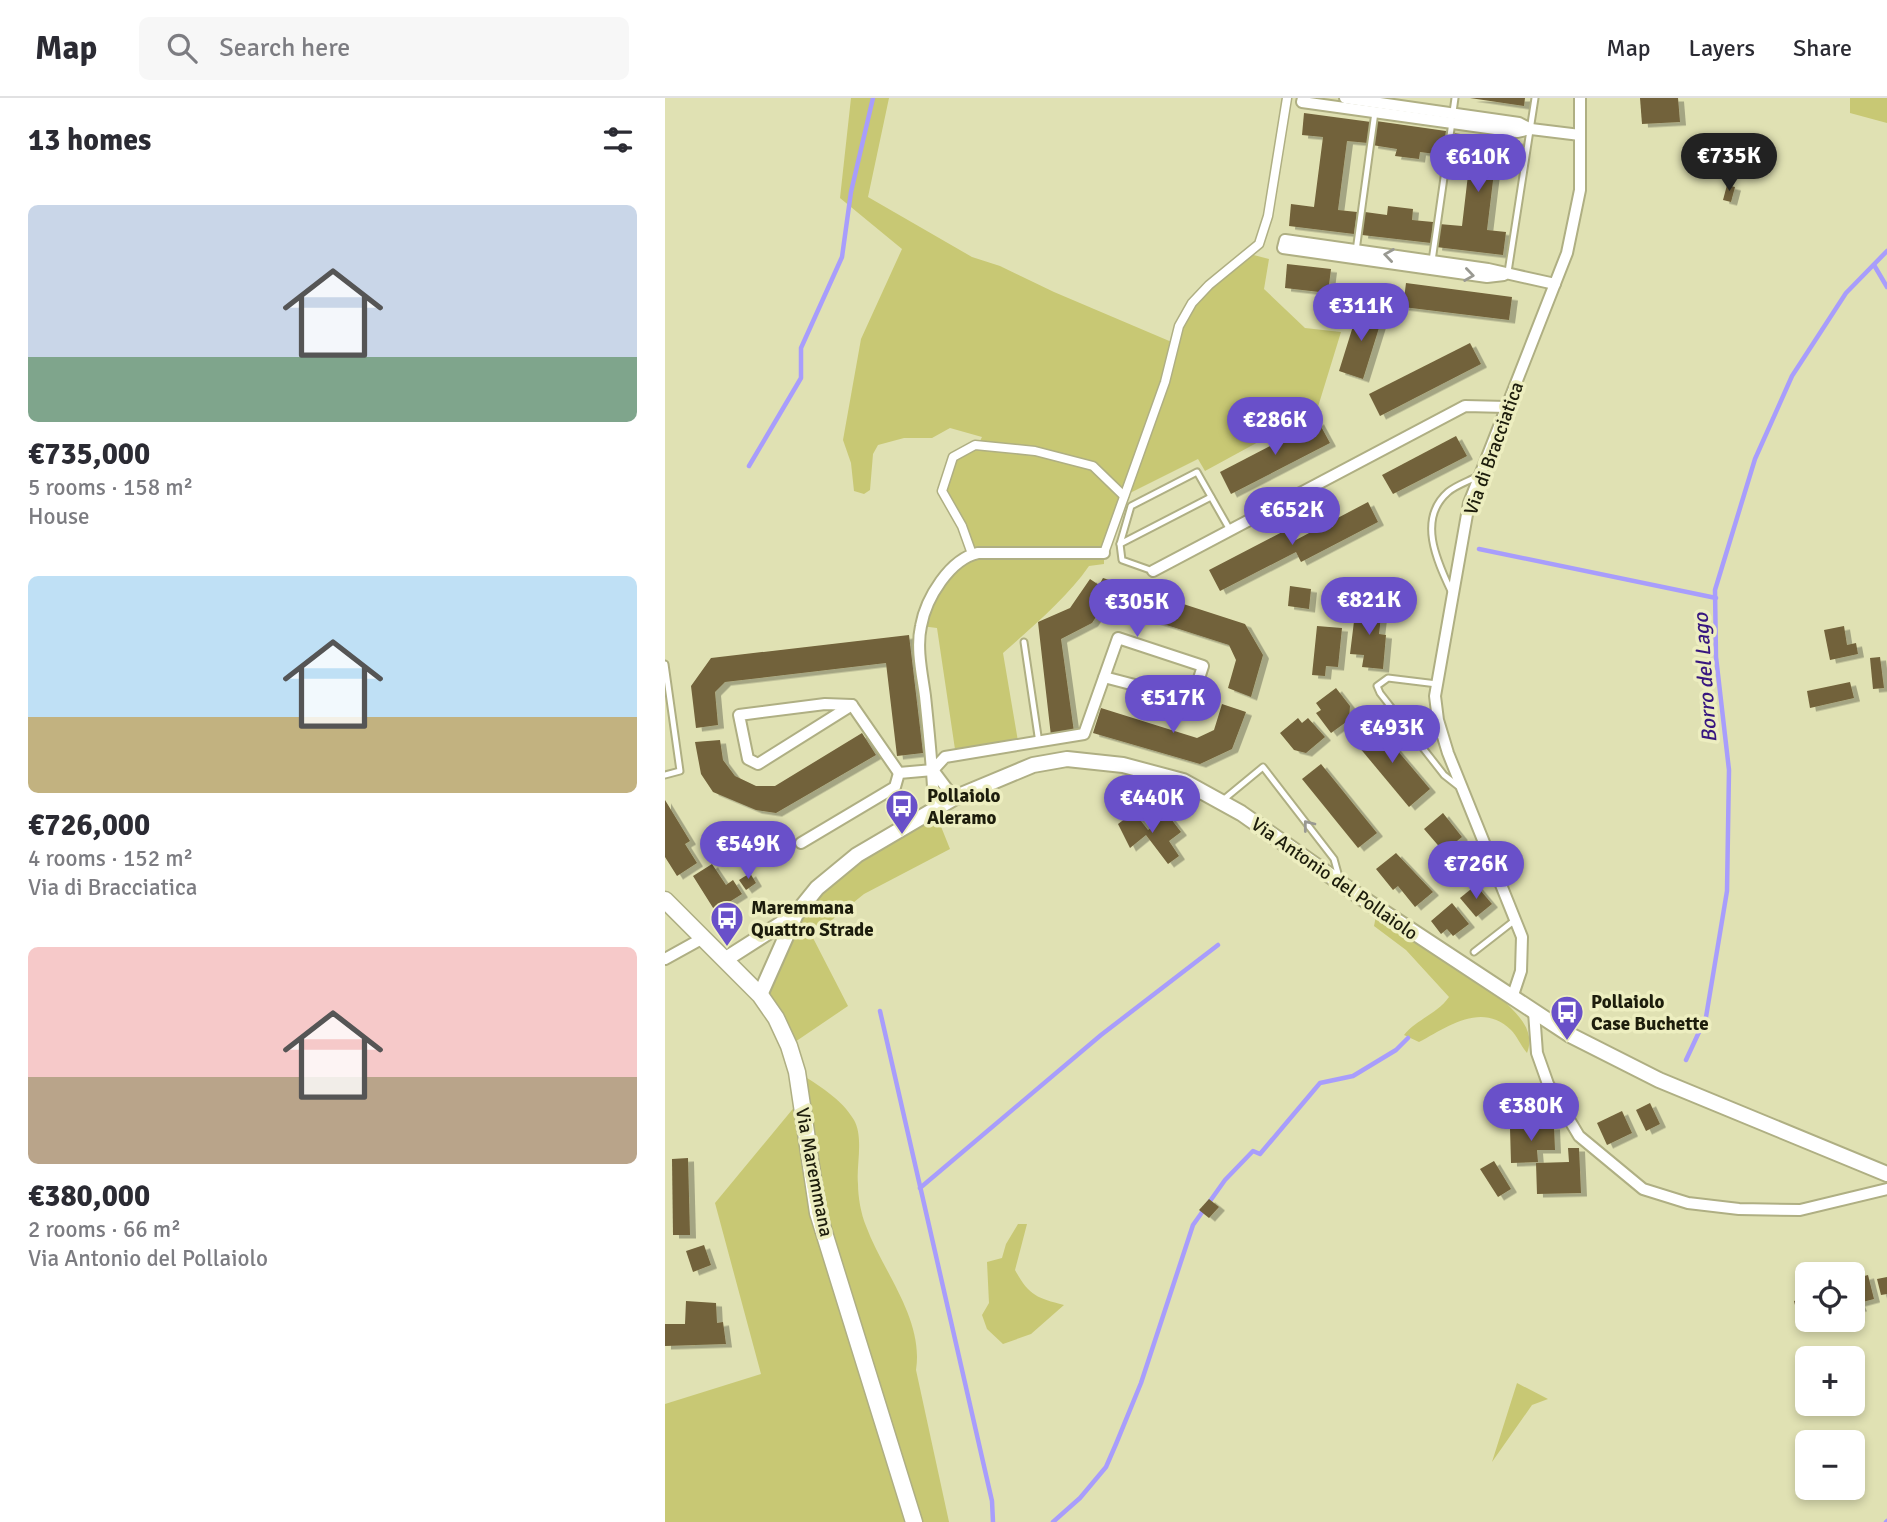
<!DOCTYPE html>
<meta charset="utf-8">
<style>
:root{--surface:#fff;--page:#f7f7f7;--text:#2b2b33;--muted:#7c7c81;--line:#e1e1e2;--accent:#6950c9}
body{margin:0;font-family:Signika,sans-serif;background:var(--page);color:var(--text);height:100vh;display:flex;flex-direction:column;font-size:26px;white-space:nowrap}
*{box-sizing:border-box;margin:0}
p{font-size:23px;color:var(--muted)}
.icon{flex:none;width:38px;height:38px;fill:none;stroke:currentColor;stroke-width:2;stroke-linecap:round;stroke-linejoin:round}
.map{position:relative;flex:1;overflow:hidden}
.sheet{display:flex;flex-direction:column;background:var(--surface);width:665px}
.sheet>*{flex:none}
.controls{position:absolute;left:1130px;top:1164px;display:grid;gap:14px}
.controls a{display:grid;place-items:center;width:70px;height:70px;border-radius:10px;background:var(--surface);box-shadow:0 4px 10px #0003;font-size:35px}
.price{position:absolute;translate:-50% -60px;padding:0 16px;border-radius:24px;background:var(--accent);color:#fff;font-size:23px;line-height:46px;filter:drop-shadow(0 2px 4px #0008)}
.price::after{content:'';position:absolute;left:50%;top:42px;width:21px;height:16px;margin-left:-10px;background:inherit;clip-path:polygon(0 0,100% 0,50% 100%)}
.price.on{background:#222;color:#fff}
ul{padding:0;list-style:none}
li{display:grid;align-content:center;gap:14px;height:371px;padding:0 28px}
li span{display:grid;place-items:center;height:217px;border-radius:10px;color:#555}
li>.icon{margin-inline-start:auto}
span .icon{width:126px;height:126px;fill:#fffc;stroke-width:1}
li b{font-size:30px}
h2{display:flex;justify-content:space-between;align-items:center;height:84px;padding:0 28px;font-size:30px}
header{display:flex;align-items:center;gap:42px;box-sizing:border-box;height:98px;padding:0 35px;background:var(--surface);border-bottom:2px solid var(--line)}
header strong{font-size:33px}
nav{display:flex;gap:38px;margin-inline-start:auto;font-size:24px}
.search{width:490px;height:63px;background:var(--page);display:flex;align-items:center;gap:18px;box-sizing:border-box;padding:0 24px;border-radius:10px;color:var(--muted);font-size:26px}
main{display:flex;flex:1;min-height:0}
.map>svg:first-child{display:block}
</style>
<header>
<strong>Map</strong>
<div class="search"><svg class="icon" aria-label="search" viewBox="0 0 24 24"><circle cx="10" cy="10" r="6"/><path d="M15 15l6 6"/></svg>Search here</div>
<nav><a>Map</a><a>Layers</a><a>Share</a></nav>
</header>
<main>
<section class="sheet">
<h2>13 homes<svg class="icon" aria-label="filters" viewBox="0 0 24 24"><path d="M4 7h16M4 17h16"/><circle cx="9" cy="7" r="2"/><circle cx="15" cy="17" r="2"/></svg></h2>
<ul>
<li><span style="background:linear-gradient(#c9d6e8 70%,#7fa58c 0)"><svg class="icon" aria-label="home" viewBox="0 0 24 24"><path d="M3 11l9-7 9 7M6 9v11h12V9"/></svg></span><div><b>€735,000</b><p>5 rooms · 158 m²</p><p>House</p></div></li>
<li><span style="background:linear-gradient(#bfe0f5 65%,#c2b280 0)"><svg class="icon" aria-label="home" viewBox="0 0 24 24"><path d="M3 11l9-7 9 7M6 9v11h12V9"/></svg></span><div><b>€726,000</b><p>4 rooms · 152 m²</p><p>Via di Bracciatica</p></div></li>
<li><span style="background:linear-gradient(#f6c9c9 60%,#b9a48a 0)"><svg class="icon" aria-label="home" viewBox="0 0 24 24"><path d="M3 11l9-7 9 7M6 9v11h12V9"/></svg></span><div><b>€380,000</b><p>2 rooms · 66 m²</p><p>Via Antonio del Pollaiolo</p></div></li>
</ul>
</section>
<div class="map">
<svg width="1222" height="1424" viewBox="0 0 1222 1424">
<defs>
<filter id="shadow"><feDropShadow dx="6" dy="3.5" stdDeviation="0" flood-color="#0004"/></filter>
</defs>
<rect width="100%" height="100%" fill="#e0e1b3"/>
<g fill="#c8c874">
<path d="M186 0H224L203 99 307 159 335 168 389 194 509 245 527 205 581 155 604 161 599 191 640 230 676 234 652 312 540 373 533 361 459 398 439 455V466L424 468C402 500 367 529 338 555L354 649 291 658 272 530 256 528 277 483 307 456 277 393 288 359 313 347 317 339 285 330 267 340H239L213 347 208 356 205 392 199 396 189 393 186 365 178 342 196 241 237 151 175 100Z"/>
<polygon points="1185,0 1222,0 1222,25 1185,15"/>
<polygon points="269,711 285,751 199,796 147,838 183,908 124,948 95,897 152,790"/>
<path d="M711 818 837 901C852 916 871 932 862 955 856 948 852 938 846 932 817 903 782 929 754 944L739 937C752 921 772 916 784 899L741 852 709 828Z"/>
<path d="M132 974C152 986 177 1001 189 1022 199 1040 191 1067 193 1086 193 1099 196 1116 201 1128 218 1174 259 1221 251 1272L284 1424H0V1306L96 1276 50 1105 136 1001Z"/>
<path d="M353 1126H362L350 1172C364 1198 372 1200 399 1207L366 1236 338 1246 322 1231 317 1217 324 1205 322 1164 337 1160 341 1146Z"/>
<polygon points="852,1285 883,1301 867,1307 827,1364"/>
</g>
<g fill="none" stroke-linecap="round" stroke-linejoin="round">
<g stroke="#a89dfc" stroke-width="4.5">
<polyline points="1209,167 1222,189"/>
<polyline points="84,368 136,280 136,250 177,159 186,94 208,0"/>
<polyline points="814,451 1051,500"/>
<polyline points="215,913 327,1403 328,1424"/>
<polyline points="1021,962 1041,919 1062,793 1064,672 1051,559 1050,492 1090,361 1127,278 1181,195 1222,153"/>
<polyline points="255,1090 436,937 553,847"/>
<polyline points="388,1424 415,1400 441,1369 451,1346 476,1285 528,1127 560,1082 588,1053 595,1056 655,985 688,978 731,952 743,940"/>
<polyline points="1221,1424 1222,1423"/>
</g>
</g>
<g fill="#72623a" filter="url(#shadow)">
<polygon points="805,0 860,0 859,8"/>
<polygon points="975,0 1013,0 1015,24 977,26"/>
<polygon points="639,15 706,24 703,45 682,43 673,112 692,114 689,136 624,128 626,106 649,109 658,39 637,37"/>
<polygon points="711,23 781,33 778,57 755,54 754,61 730,58 732,51 707,47"/>
<polygon points="787,35 855,43 852,69 830,66 822,132 841,134 838,157 771,149 774,126 797,128 805,60 784,57"/>
<polygon points="1062,87 1070,89 1066,104 1058,102"/>
<polygon points="723,108 748,111 747,122 768,124 766,145 697,137 700,114 722,117"/>
<polygon points="622,166 666,171 663,195 620,190"/>
<polygon points="741,185 847,199 844,222 738,209"/>
<polygon points="694,209 718,217 698,281 674,273"/>
<polygon points="805,245 816,266 715,318 704,296"/>
<polygon points="653,323 665,345 566,396 555,374"/>
<polygon points="791,338 802,358 728,396 717,377"/>
<polygon points="703,404 713,424 636,464 631,454 555,493 544,472 621,432 627,444"/>
<polygon points="438,480 580,526 598,557 586,599 563,590 571,562 564,547 439,507 427,525 396,541 409,634 386,638 373,524 405,510 425,481 434,487"/>
<polygon points="625,488 646,491 644,511 623,508"/>
<polygon points="691,507 717,510 714,536 721,537 718,571 697,569 699,557 685,556"/>
<polygon points="652,528 677,530 673,569 661,568 660,578 647,577"/>
<polygon points="1179,528 1182,547 1191,545 1193,556 1165,562 1159,532"/>
<polygon points="244,537 258,655 232,658 221,565 60,584 50,594 53,627 31,630 26,588 46,560"/>
<polygon points="1215,559 1219,590 1208,591 1205,560"/>
<polygon points="1185,584 1189,600 1145,610 1142,593"/>
<polygon points="671,590 685,608 684,622 666,635 651,615 656,612 651,605"/>
<polygon points="557,606 581,614 567,651 535,666 428,635 436,610 532,640 549,632"/>
<polygon points="633,620 637,625 643,620 660,639 641,655 629,652 615,635"/>
<polygon points="710,626 765,691 744,709 689,643"/>
<polygon points="197,635 211,657 111,715 91,712 48,694 36,676 30,644 55,642 58,662 70,678 91,688 110,688"/>
<polygon points="656,666 712,735 693,750 637,681"/>
<polygon points="0,702 25,743 20,746 32,765 12,778 0,759"/>
<polygon points="469,714 483,732 503,717 516,734 504,743 514,758 503,766 481,737 465,750 453,726"/>
<polygon points="778,715 797,739 792,743 807,762 789,776 773,756 778,753 759,731"/>
<polygon points="731,755 768,794 750,809 733,788 728,792 711,771"/>
<polygon points="47,766 61,787 68,782 77,796 50,813 28,778"/>
<polygon points="85,775 91,785 81,792 74,782"/>
<polygon points="811,787 827,806 811,819 795,800"/>
<polygon points="787,805 804,826 788,838 782,831 776,836 766,823"/>
<polygon points="985,1005 995,1026 981,1033 971,1012"/>
<polygon points="957,1013 967,1035 942,1047 932,1025"/>
<polygon points="889,1028 890,1052 872,1052 873,1064 846,1065 845,1030"/>
<polygon points="903,1050 914,1050 916,1095 872,1096 871,1065 904,1064"/>
<polygon points="23,1060 25,1137 8,1137 7,1061"/>
<polygon points="829,1063 846,1091 833,1099 815,1071"/>
<polygon points="544,1101 554,1109 544,1120 534,1112"/>
<polygon points="39,1147 46,1167 28,1174 21,1153"/>
<polygon points="1203,1177 1209,1201 1194,1205 1196,1210 1188,1211 1188,1181"/>
<polygon points="1222,1179 1222,1196 1216,1197 1212,1181"/>
<polygon points="1143,1199 1143,1216 1133,1219 1129,1203"/>
<polygon points="21,1203 51,1205 52,1225 58,1224 61,1246 0,1248 0,1226 20,1226"/>
</g>
<g fill="none" stroke-linecap="round" stroke-linejoin="round">
<defs>
<g id="service">
<polyline points="788,14 790,0"/>
<polyline points="691,153 710,14"/>
<polyline points="767,163 787,24"/>
<polyline points="843,174 870,0"/>
<polyline points="455,446 546,399"/>
<polyline points="488,473 457,462 455,446 466,408 532,374 565,432"/>
<path d="M786 493C772 463 752 421 783 394 791 387 804 383 813 378"/>
<polyline points="359,544 374,645"/>
<polyline points="0,566 15,673 0,677"/>
<polyline points="772,586 723,580 712,588 715,595 779,677 793,688"/>
<polyline points="558,702 598,669 669,761 674,779"/>
<polyline points="809,854 850,822"/>
</g>
<g id="pedestrian">
<polyline points="439,455 500,284 514,228 527,205 544,187 594,146 603,118 622,0"/>
<polyline points="307,456 297,428 277,393 288,359 310,347 370,353 428,368 459,398"/>
</g>
<g id="minor">
<polyline points="638,0 637,4 852,34 866,31 915,37"/>
<polyline points="680,0 854,25 866,31"/>
<polyline points="839,177 822,179 618,150 620,142 823,171 890,186"/>
<polyline points="488,473 800,308 842,309"/>
<polygon points="160,606 187,607 93,666 83,661 74,617"/>
<polyline points="187,607 234,675"/>
<polyline points="268,672 280,659 419,636 453,540 538,568 527,602 439,579"/>
<polyline points="268,672 289,700"/>
<path d="M269 711C268 673 264 636 260 598 257 576 251 550 256 528 261 500 285 461 313 455H439"/>
<polyline points="136,745 230,689 234,675 268,672"/>
<polyline points="0,861 38,840"/>
<polyline points="847,900 856,873 857,839 783,655 773,622 770,598 804,405 902,155 915,92 915,0"/>
<polyline points="869,914 872,955 883,986 914,1038 978,1091 1023,1105 1074,1111 1135,1112 1222,1091"/>
</g>
<g id="tertiary">
<polyline points="61,861 130,817"/>
<polyline points="95,897 131,816 152,790 192,757 289,700 368,667 402,661 458,667 518,683 576,715 694,798 905,937 994,982 1222,1076"/>
</g>
<polyline id="secondary" points="0,802 95,897 111,920 124,948 132,974 153,1115 249,1424"/>
</defs>
<use href="#service" stroke="#afaf83" stroke-width="9"/>
<use href="#pedestrian" stroke="#afaf83" stroke-width="11"/>
<use href="#minor" stroke="#afaf83" stroke-width="14"/>
<use href="#tertiary" stroke="#afaf83" stroke-width="18"/>
<use href="#secondary" stroke="#afaf83" stroke-width="19"/>
<use href="#service" stroke="#fff" stroke-width="5"/>
<use href="#pedestrian" stroke="#fff" stroke-width="8"/>
<use href="#minor" stroke="#fff" stroke-width="10"/>
<use href="#tertiary" stroke="#fff" stroke-width="14"/>
<use href="#secondary" stroke="#fff" stroke-width="16"/>
</g>
<defs><path id="oneway-chevron" d="M-2-3.5L2.5 0L-2 3.5" fill="none" stroke-width="1.6" stroke-linecap="round" stroke-linejoin="round" transform="scale(1.75)"/></defs>
<g stroke="#999992">
<use href="#oneway-chevron" transform="translate(724 157) rotate(-172)"/>
<use href="#oneway-chevron" transform="translate(804 177) rotate(8)"/>
<use href="#oneway-chevron" transform="translate(643 727) rotate(-128)"/>
</g>
<defs>
<symbol id="bus-pin" viewBox="-11 -11 22 30"><path d="M0 17L-7.5 6A9.5 9.5 0 1 1 7.5 6Z" fill="#6950c9" stroke="#edeec0"/><path d="M-5-6H5V4H4V6H2V4H-2V6H-4V4H-5ZM-3.5-4V0h7V-4ZM-3.5 1.2v1.5H-2V1.2ZM2 1.2v1.5H3.5V1.2Z" fill="#fff"/></symbol>
</defs>
<g fill-rule="evenodd">
<use href="#bus-pin" x="218" y="689" width="38" height="52"/>
<use href="#bus-pin" x="43" y="801" width="38" height="52"/>
<use href="#bus-pin" x="883" y="895" width="38" height="52"/>
</g>
<g text-anchor="middle" stroke-width="7" stroke-linejoin="round" paint-order="stroke">
<g font-size="19" fill="#1d1d0c" stroke="#edeec0">
<text transform="translate(828 350) rotate(-70)" y="7">Via di Bracciatica</text>
<text transform="translate(670 780) rotate(35)" y="7">Via Antonio del Pollaiolo</text>
<text transform="translate(150 1074) rotate(79)" y="7">Via Maremmana</text>
</g>
<g font-size="19" font-weight="bold" fill="#1d1d0c" stroke="#edeec0" text-anchor="start">
<text x="262" y="704">Pollaiolo<tspan x="262" dy="22">Aleramo</tspan></text>
<text x="86" y="816">Maremmana<tspan x="86" dy="22">Quattro Strade</tspan></text>
<text x="926" y="910">Pollaiolo<tspan x="926" dy="22">Case Buchette</tspan></text>
</g>
<g font-size="21" font-style="italic" fill="#37167f" stroke="#edeec0">
<text transform="translate(1040 580) rotate(-94)" y="7">Borro del Lago</text>
</g>
</g>
</svg>
<div class="controls">
<a><svg class="icon" aria-label="locate" viewBox="0 0 24 24"><circle cx="12" cy="12" r="6"/><path d="M12 2v4M12 18v4M2 12h4M18 12h4"/></svg></a>
<a>+</a>
<a>−</a>
</div>
<b class="price on" style="left:1064px;top:95px">€735K</b>
<b class="price" style="left:813px;top:96px">€610K</b>
<b class="price" style="left:696px;top:245px">€311K</b>
<b class="price" style="left:610px;top:359px">€286K</b>
<b class="price" style="left:627px;top:449px">€652K</b>
<b class="price" style="left:704px;top:539px">€821K</b>
<b class="price" style="left:472px;top:541px">€305K</b>
<b class="price" style="left:508px;top:637px">€517K</b>
<b class="price" style="left:727px;top:667px">€493K</b>
<b class="price" style="left:487px;top:737px">€440K</b>
<b class="price" style="left:83px;top:783px">€549K</b>
<b class="price" style="left:811px;top:803px">€726K</b>
<b class="price" style="left:866px;top:1045px">€380K</b>
</div>
</main>
